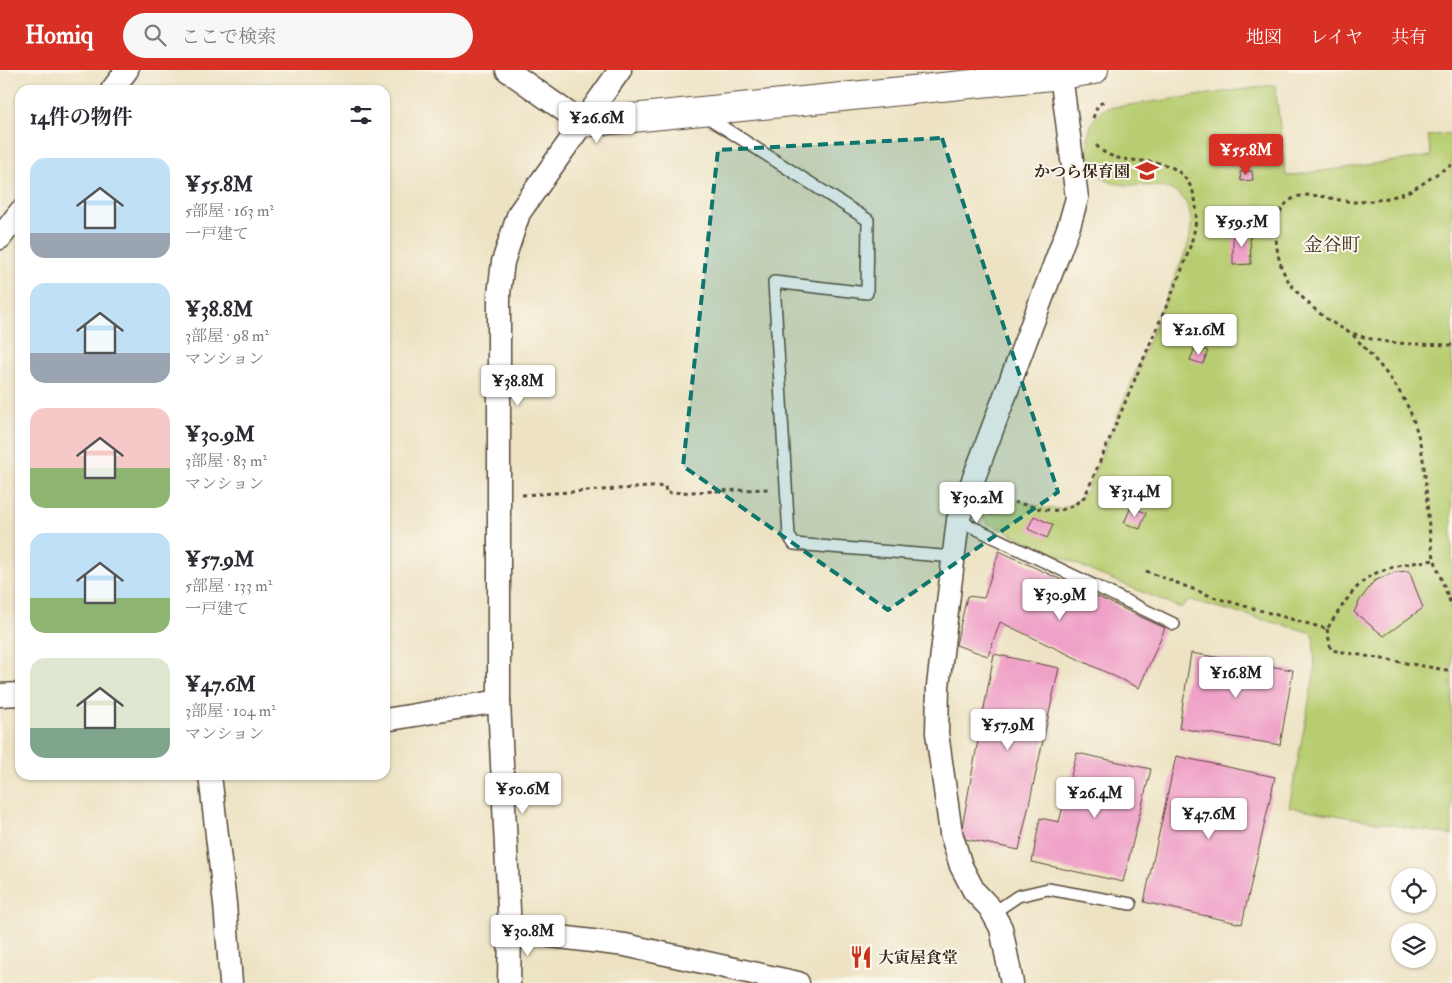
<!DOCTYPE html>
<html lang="ja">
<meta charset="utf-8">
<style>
:root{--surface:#fff;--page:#f7f7f7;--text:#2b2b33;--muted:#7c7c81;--accent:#d93025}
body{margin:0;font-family:"IM FELL Double Pica","Noto Serif JP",serif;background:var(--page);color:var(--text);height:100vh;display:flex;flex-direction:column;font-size:19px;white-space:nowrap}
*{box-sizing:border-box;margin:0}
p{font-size:16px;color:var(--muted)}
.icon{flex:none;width:28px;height:28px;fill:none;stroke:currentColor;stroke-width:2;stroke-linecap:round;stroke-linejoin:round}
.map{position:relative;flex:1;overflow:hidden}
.details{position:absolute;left:15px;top:15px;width:375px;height:695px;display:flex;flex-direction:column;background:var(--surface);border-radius:15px;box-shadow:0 1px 4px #0004}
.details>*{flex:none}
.buttons{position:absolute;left:1391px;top:798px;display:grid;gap:10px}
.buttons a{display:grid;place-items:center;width:45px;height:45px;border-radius:50%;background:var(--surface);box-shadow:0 1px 4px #0004;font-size:25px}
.price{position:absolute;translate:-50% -42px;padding:0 11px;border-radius:5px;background:#fff;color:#222;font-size:16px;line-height:32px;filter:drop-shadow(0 1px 2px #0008)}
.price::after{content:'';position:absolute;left:50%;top:30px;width:15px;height:11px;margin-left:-8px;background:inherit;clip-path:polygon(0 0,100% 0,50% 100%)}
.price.on{background:var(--accent);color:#fff}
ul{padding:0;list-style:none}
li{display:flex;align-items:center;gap:15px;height:125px;padding:0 15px}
li span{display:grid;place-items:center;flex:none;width:140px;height:100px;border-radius:15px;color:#555}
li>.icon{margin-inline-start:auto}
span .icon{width:60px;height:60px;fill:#fffc;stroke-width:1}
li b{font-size:21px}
h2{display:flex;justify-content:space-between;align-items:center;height:60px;padding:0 15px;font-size:21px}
header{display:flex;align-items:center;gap:30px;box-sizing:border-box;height:70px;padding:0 25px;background:var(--accent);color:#fff}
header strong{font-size:24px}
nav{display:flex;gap:28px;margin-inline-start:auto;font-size:18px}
.search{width:350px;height:45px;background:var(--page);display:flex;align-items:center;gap:12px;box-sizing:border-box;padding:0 18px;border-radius:28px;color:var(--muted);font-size:19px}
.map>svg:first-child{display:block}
</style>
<header>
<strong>Homiq</strong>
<div class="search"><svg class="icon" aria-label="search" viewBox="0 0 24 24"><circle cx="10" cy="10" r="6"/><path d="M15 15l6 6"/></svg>ここで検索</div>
<nav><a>地図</a><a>レイヤ</a><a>共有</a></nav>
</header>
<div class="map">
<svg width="1452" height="913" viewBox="0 0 1452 913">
<rect width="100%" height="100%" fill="#fbf7ec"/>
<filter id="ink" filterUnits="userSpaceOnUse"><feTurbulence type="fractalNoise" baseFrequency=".02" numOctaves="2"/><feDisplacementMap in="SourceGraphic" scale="10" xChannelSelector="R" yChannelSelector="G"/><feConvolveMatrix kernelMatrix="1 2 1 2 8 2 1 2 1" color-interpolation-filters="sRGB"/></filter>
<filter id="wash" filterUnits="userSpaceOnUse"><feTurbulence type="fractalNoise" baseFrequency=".0096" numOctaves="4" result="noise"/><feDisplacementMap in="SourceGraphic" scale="20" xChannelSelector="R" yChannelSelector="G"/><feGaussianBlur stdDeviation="1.12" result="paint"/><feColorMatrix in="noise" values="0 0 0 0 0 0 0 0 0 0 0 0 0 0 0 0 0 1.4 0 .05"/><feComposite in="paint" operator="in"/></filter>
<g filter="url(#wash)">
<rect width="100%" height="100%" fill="#ede3c4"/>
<path fill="#b8cd71" stroke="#7a7c48" d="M1275 15 1286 106 1431 86 1428 66 1452 63V765L1289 737 1315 600 1313 563 1190 530 1181 538 1096 503 986 452 979 441 984 432 1003 426 1045 438 1060 439 1076 432 1086 422 1187 178C1191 164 1193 151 1188 137 1175 105 1133 122 1108 111 1082 99 1081 48 1107 38Z"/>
<g id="blocks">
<g fill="#efa1c7">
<polygon points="1252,101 1253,110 1241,111 1240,102"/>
<polygon points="1233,162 1250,162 1251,194 1233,195"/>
<polygon points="1195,277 1208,281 1203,294 1190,290"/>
<polygon points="1131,437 1146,443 1140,459 1124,453"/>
<polygon points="1034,446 1053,455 1047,468 1028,459"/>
<polygon points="999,481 1165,558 1139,618 1000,552 988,586 956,575 967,526 984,528"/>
<polygon points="1409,501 1423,538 1384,566 1354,542 1360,530 1374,511 1395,502"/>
<polygon points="1191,583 1293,600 1280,675 1179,658"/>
<polygon points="994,584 1059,598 1019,780 960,768"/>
<polygon points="1077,683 1151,699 1123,812 1032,792 1040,748 1059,752"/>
<polygon points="1176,686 1275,707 1242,854 1144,832"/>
</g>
</g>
</g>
<g filter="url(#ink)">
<use href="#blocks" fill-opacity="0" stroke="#564637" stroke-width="1"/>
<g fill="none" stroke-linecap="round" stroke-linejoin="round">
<defs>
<g id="lane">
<polyline points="704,45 868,150 867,223 774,212 789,466 794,474 954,487"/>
<polyline points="958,450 1174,554"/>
<polyline points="993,843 1018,826 1048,819 1131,834"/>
</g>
<g id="street">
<polyline points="507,0 582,53"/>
<polyline points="112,20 127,0"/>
<polyline points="0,168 20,142"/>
<polyline points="0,625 20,624"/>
<polyline points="385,650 499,631"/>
<polyline points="210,705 225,834 231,913"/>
<polyline points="510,861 625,875 798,913"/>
<polyline points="509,913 510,861 499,631 499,224 503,192 519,143 620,0"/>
<polyline points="1012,913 1001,858 990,838 974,821 961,796 951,763 937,663 938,616 958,450 1069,156 1077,128 1061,5"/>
</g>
<polyline id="secondary" points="582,53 1061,5 1094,0"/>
</defs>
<use href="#lane" stroke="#564637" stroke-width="14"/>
<use href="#street" stroke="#564637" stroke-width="25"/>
<use href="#secondary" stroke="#564637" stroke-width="30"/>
<g stroke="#564637" stroke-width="3" stroke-dasharray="4 4" stroke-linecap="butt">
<polyline points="1093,48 1098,35 1105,31"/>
<path d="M1452 95C1439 101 1429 110 1417 117 1400 127 1377 131 1358 132 1337 133 1306 116 1288 132 1274 144 1275 162 1277 178 1280 201 1289 215 1305 230 1352 277 1390 273 1452 275"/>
<path d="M1353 265C1377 292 1404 319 1415 355 1428 393 1425 433 1431 472 1434 494 1444 515 1452 537"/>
<polyline points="522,425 665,416 666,423 769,419"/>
<path d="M991 445 993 436 999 431C1034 431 1055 455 1085 426 1109 371 1132 316 1155 262 1168 232 1187 193 1194 162 1198 143 1198 124 1185 108 1161 79 1119 102 1096 75"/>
<path d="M1146 501 1216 528 1327 559C1363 503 1368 499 1434 490"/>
<polyline points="1327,559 1331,580 1452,601"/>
</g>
<use href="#lane" stroke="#fff" stroke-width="11"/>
<use href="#street" stroke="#fff" stroke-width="22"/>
<use href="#secondary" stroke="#fff" stroke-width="28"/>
</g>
</g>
<path fill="#0f766e" fill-opacity="0.2" stroke="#0f766e" stroke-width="4" stroke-dasharray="10 6" stroke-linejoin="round" d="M942 68 1058 422 888 540 683 396 718 80Z"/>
<defs>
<symbol id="school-bare" viewBox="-9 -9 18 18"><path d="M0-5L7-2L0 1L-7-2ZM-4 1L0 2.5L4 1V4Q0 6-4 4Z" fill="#c8321e" stroke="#fbf7ec" stroke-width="2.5" paint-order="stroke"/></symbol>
<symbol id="restaurant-bare" viewBox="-9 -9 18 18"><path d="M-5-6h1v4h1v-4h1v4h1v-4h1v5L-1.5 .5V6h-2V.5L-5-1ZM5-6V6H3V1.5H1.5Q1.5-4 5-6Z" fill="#c8321e" stroke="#fbf7ec" stroke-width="2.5" paint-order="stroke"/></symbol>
</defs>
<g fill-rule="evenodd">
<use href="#school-bare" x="1131" y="85" width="32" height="32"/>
<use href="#restaurant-bare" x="845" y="871" width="32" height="32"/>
</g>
<g text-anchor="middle" stroke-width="4" stroke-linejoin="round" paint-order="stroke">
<g font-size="16" font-weight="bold" fill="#3b2a1e" stroke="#fbf7ec" text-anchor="end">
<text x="1130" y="107">かつら保育園</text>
<text x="878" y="893" text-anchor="start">大寅屋食堂</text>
</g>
<g font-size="19" fill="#3b2a1e" stroke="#fbf7ec">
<text x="1332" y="181">金谷町</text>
</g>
</g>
</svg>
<div class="buttons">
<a><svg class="icon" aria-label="locate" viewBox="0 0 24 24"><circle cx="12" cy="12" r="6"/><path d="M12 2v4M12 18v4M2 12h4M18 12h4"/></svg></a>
<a><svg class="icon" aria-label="layers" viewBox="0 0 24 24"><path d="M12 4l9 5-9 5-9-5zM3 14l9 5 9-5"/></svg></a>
</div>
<b class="price" style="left:597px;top:74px">¥26.6M</b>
<b class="price on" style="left:1246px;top:106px">¥55.8M</b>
<b class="price" style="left:1242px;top:178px">¥59.5M</b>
<b class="price" style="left:1199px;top:286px">¥21.6M</b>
<b class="price" style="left:518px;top:337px">¥38.8M</b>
<b class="price" style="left:1135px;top:448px">¥31.4M</b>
<b class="price" style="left:977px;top:454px">¥30.2M</b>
<b class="price" style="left:1060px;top:551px">¥30.9M</b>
<b class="price" style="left:1236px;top:629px">¥16.8M</b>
<b class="price" style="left:1008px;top:681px">¥57.9M</b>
<b class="price" style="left:523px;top:745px">¥50.6M</b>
<b class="price" style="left:1095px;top:749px">¥26.4M</b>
<b class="price" style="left:1209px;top:770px">¥47.6M</b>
<b class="price" style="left:528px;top:887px">¥30.8M</b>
<section class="details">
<h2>14件の物件<svg class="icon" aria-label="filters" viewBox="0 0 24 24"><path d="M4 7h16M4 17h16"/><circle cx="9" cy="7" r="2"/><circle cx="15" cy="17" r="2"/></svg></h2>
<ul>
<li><span style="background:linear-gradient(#bfe0f5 75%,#9aa5b1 0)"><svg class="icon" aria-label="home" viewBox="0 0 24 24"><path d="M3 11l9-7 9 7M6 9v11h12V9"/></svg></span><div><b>¥55.8M</b><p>5部屋 · 163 m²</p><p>一戸建て</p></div></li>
<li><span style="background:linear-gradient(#bfe0f5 70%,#9aa5b1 0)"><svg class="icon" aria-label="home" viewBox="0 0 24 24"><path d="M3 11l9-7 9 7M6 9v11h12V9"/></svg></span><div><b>¥38.8M</b><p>3部屋 · 98 m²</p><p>マンション</p></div></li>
<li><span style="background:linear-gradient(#f6c9c9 60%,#8fb573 0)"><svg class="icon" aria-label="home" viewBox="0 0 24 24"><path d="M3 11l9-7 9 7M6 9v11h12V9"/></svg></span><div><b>¥30.9M</b><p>3部屋 · 83 m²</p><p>マンション</p></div></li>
<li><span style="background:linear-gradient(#bfe0f5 65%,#8fb573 0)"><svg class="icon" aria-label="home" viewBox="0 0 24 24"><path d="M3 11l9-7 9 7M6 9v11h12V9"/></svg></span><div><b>¥57.9M</b><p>5部屋 · 133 m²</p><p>一戸建て</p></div></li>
<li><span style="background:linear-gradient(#dfe7d0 70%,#7fa58c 0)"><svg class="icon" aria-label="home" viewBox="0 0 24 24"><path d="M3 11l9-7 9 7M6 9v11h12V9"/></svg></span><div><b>¥47.6M</b><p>3部屋 · 104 m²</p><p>マンション</p></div></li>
</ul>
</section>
</div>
